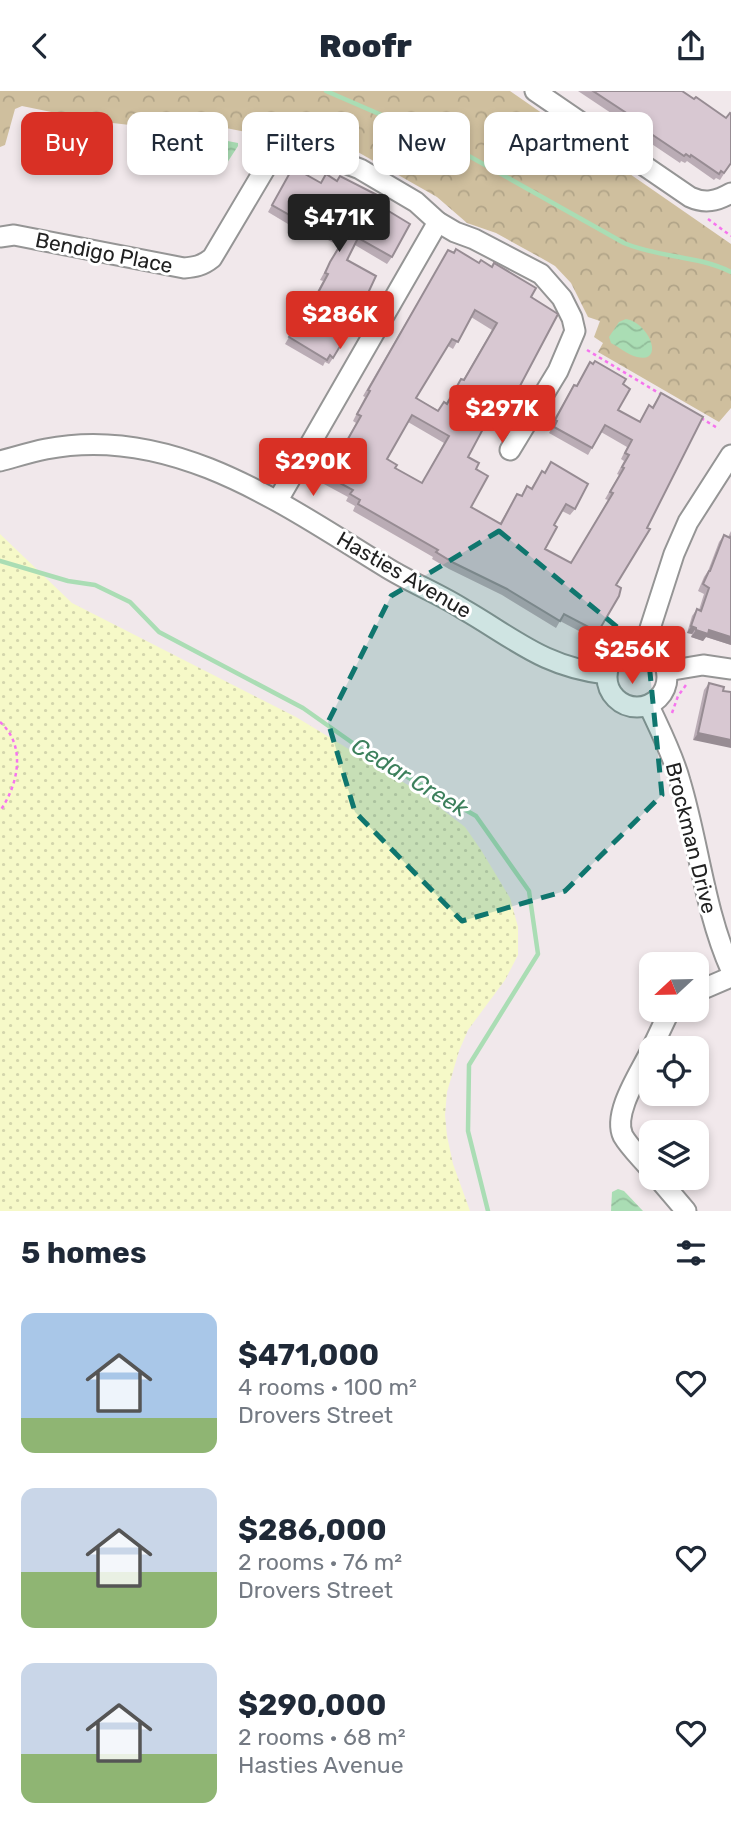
<!DOCTYPE html>
<meta charset="utf-8">
<style>
:root{--surface:#fff;--page:#f6f6f7;--text:#1f2937;--muted:#747a83;--accent:#d93025}
body{margin:0;font-family:Rubik,sans-serif;background:var(--page);color:var(--text);height:100vh;display:flex;flex-direction:column;font-size:26px;white-space:nowrap}
*{box-sizing:border-box;margin:0}
p{font-size:23px;color:var(--muted)}
.icon{flex:none;width:38px;height:38px;fill:none;stroke:currentColor;stroke-width:2;stroke-linecap:round;stroke-linejoin:round}
.map{position:relative;height:1120px;overflow:hidden}
.drawer{display:flex;flex-direction:column;background:var(--surface);flex:1}
.drawer>*{flex:none}
.banner{position:absolute;left:21px;top:21px;width:690px;height:63px;display:flex;gap:14px}
.needle{width:46px;rotate:248deg}
.controls{position:absolute;left:639px;top:861px;display:grid;gap:14px}
.controls a{display:grid;place-items:center;width:70px;height:70px;border-radius:14px;background:var(--surface);box-shadow:0 4px 10px #0003;font-size:35px}
.price{position:absolute;translate:-50% -60px;padding:0 16px;border-radius:7px;background:var(--accent);color:#fff;font-size:23px;line-height:46px;filter:drop-shadow(0 2px 4px #0008)}
.price::after{content:'';position:absolute;left:50%;top:42px;width:21px;height:16px;margin-left:-10px;background:inherit;clip-path:polygon(0 0,100% 0,50% 100%)}
.price.selected{background:#222;color:#fff}
ul{padding:0;list-style:none}
li{display:flex;align-items:center;gap:21px;height:175px;padding:0 21px}
li span{display:grid;place-items:center;flex:none;width:196px;height:140px;border-radius:14px;color:#555}
li>.icon{margin-inline-start:auto}
span .icon{width:84px;height:84px;fill:#fffc;stroke-width:1}
li b{font-size:30px}
h2{display:flex;justify-content:space-between;align-items:center;height:84px;padding:0 21px;font-size:30px}
.tag{padding:0 24px;border-radius:14px;background:var(--surface);box-shadow:0 4px 10px #0003;font-size:24px;line-height:63px}
.tag.selected{background:var(--accent);color:#fff}
header{display:flex;justify-content:space-between;align-items:center;height:91px;padding:0 21px;background:var(--surface);font-size:32px;font-weight:800}
.map>svg:first-child{display:block}
</style>
<header><svg class="icon" aria-label="back" viewBox="0 0 24 24"><path d="M15 5l-7 7 7 7"/></svg>Roofr<svg class="icon" aria-label="share" viewBox="0 0 24 24"><path d="M12 15V3M7 8l5-5 5 5M5 13v7h14v-7"/></svg></header>
<div class="map">
<svg width="731" height="1120" viewBox="0 0 731 1120">
<defs>
<pattern id="forest-crowns" width="20" height="18" patternUnits="userSpaceOnUse" patternTransform="scale(1.75)"><rect width="20" height="18" fill="#cfbf9e"/><path d="M2 6a3 3 0 1 1 6 0M12 15a3 3 0 1 1 6 0" fill="none" stroke="#b1a488"/></pattern>
<pattern id="park-dots" width="8" height="8" patternUnits="userSpaceOnUse" patternTransform="scale(1.75)"><rect width="8" height="8" fill="#f6f9c8"/><path d="M2 2h.1M6 6h.1" fill="none" stroke="#d3d5ac" stroke-width="1.8" stroke-linecap="round"/></pattern>
<pattern id="water-waves" width="16" height="10" patternUnits="userSpaceOnUse" patternTransform="scale(1.75)"><rect width="16" height="10" fill="#aaddb4"/><path d="M0 5q4-4 8 0t8 0" fill="none" stroke="#92bd9a"/></pattern>
</defs>
<rect width="100%" height="100%" fill="#f1e8eb"/>
<polygon fill="url(#forest-crowns)" points="0,0 510,0 731,153 731,317 719,331 598,261 603,252 594,246 600,230 588,226 571,192 555,175 543,168 496,142 467,132 437,106 349,56 289,42 283,43 276,47 206,33 165,38 95,30 22,15 15,18 5,54 0,56"/>
<polygon fill="url(#park-dots)" points="0,443 72,512 296,626 421,702 465,736 481,759 510,807 518,836 518,864 505,889 468,939 459,960 447,1001 445,1024 447,1045 453,1073 470,1120 0,1120"/>
<g fill="url(#water-waves)">
<polygon points="197,44 238,52 238,55 225,75 201,61 195,65 169,52 174,48"/>
<path d="M626 228C650 232 665 273 637 266 628 264 619 256 611 252L609 246 619 231Z"/>
<polygon points="618,1098 624,1100 643,1120 611,1120 612,1101"/>
</g>
<g fill="none" stroke-linecap="round" stroke-linejoin="round">
<g stroke="#aaddb4" stroke-width="4.5">
<path d="M326 0 444 51 624 152C659 167 697 164 731 181"/>
<polyline points="0,470 68,490 95,494 130,511 159,541 303,617 374,667 476,725 529,800 538,863 469,974 468,1040 488,1120"/>
</g>
<defs>
<g id="minor">
<path d="M535 0 690 106C705 113 717 110 731 102"/>
<path d="M0 146 14 144 184 177C195 176 202 175 212 167L272 66 278 62 287 61 347 73 360 78 416 111 438 131 455 141 474 148 541 183 562 207 572 227 575 240 558 280 510 359"/>
<path d="M0 370C15 366 31 361 46 358 172 333 283 413 384 475 409 491 438 502 463 518 515 548 544 576 606 583"/>
<polyline points="278,409 438,131"/>
<circle cx="637" cy="586" r="30"/>
<polyline points="644,556 674,463 688,431 731,364"/>
<polyline points="667,580 703,574 731,578"/>
<path d="M649 615C660 639 673 664 680 690 699 753 704 818 731 879"/>
<polyline points="696,901 731,886"/>
<polyline points="652,957 670,919"/>
<path d="M651 959C641 980 612 1022 623 1045 630 1057 642 1068 651 1079"/>
<polyline points="658,1087 686,1120"/>
</g>
</defs>
<use href="#minor" stroke="#959595" stroke-width="23"/>
<g stroke="#f674ee" stroke-width="2.5" stroke-dasharray="3.5 3.5" stroke-linecap="butt">
<polyline points="708,128 731,145"/>
<polyline points="587,259 662,304"/>
<polyline points="701,327 719,338"/>
<polyline points="672,622 678,605 686,594"/>
<path d="M0 631C27 655 18 694 0 720"/>
</g>
<use href="#minor" stroke="#fff" stroke-width="19"/>
</g>
<g fill="#baacb5" fill-rule="evenodd">
<polygon points="578,0 682,0 731,72 720,89 716,87 714,89 687,70 685,72 681,70 680,72 625,35 626,32"/>
<polygon points="292,78 320,92 326,83 377,113 392,166 387,173 355,154 347,169 333,267 329,273 325,271 323,275 285,253 296,234 291,231 306,207 312,210 323,190 320,189 339,155 328,149 330,145 294,125 288,133 268,121"/>
<path d="M448 159 531 206 511 312 506 319 497 313 468 366 476 378 471 416 500 432 517 403 521 405 527 395 531 397 542 380 544 382 551 371 575 418 570 424 562 420 554 434 545 458 571 472 608 409 605 408 619 384 617 383 624 370 621 368 627 356 601 341 588 364 549 342 552 337 550 335 570 300 574 294 576 295 590 271 623 293 618 319 639 331 649 314 652 316 661 302 616 494 598 541 594 548 560 530 556 537 502 504 449 478 432 468 433 466 353 420 355 415 346 410 348 406 322 392 356 332 353 330 365 306 363 305ZM471 226 492 239 463 289 461 288 446 312 444 311 438 319 416 307 448 255 453 258ZM408 331 444 352 422 392 395 377 387 368Z"/>
<polygon points="731,440 731,554 706,546 703,550 691,546 692,543 687,542 692,525 697,518 699,519 704,503 698,500 704,486 708,480 719,451 724,444 728,446"/>
<polygon points="709,592 723,600 731,601 693,649 704,599"/>
</g>
<g fill="#978c93">
<polygon points="691,535 696,537 692,543 687,542"/>
<polygon points="696,539 709,539 731,546 731,554 706,546 703,550 691,546"/>
<polygon points="698,642 731,649 731,657 693,649"/>
</g>
<g fill="#d8c8d2" stroke="#978c93" stroke-width="2" fill-rule="evenodd">
<polygon points="593,0 682,0 694,8 696,6 726,27 730,22 731,23 731,72 724,82 721,80 719,83 691,64 690,66 686,63 684,65 629,28 631,25"/>
<polygon points="292,78 296,78 321,92 326,83 337,90 340,85 381,106 377,113 410,133 392,166 358,147 347,169 376,185 355,230 333,267 330,264 327,269 289,246 301,227 296,224 306,207 313,211 328,183 325,182 330,171 344,148 333,142 335,138 298,118 293,126 272,114"/>
<path d="M456 158 479 172 481 169 492 176 494 172 536 197 531 206 558 223 511 312 500 306 468 366 479 372 476 378 488 385 471 416 501 433 517 403 522 405 527 395 532 398 542 380 545 382 551 371 588 393 575 418 566 413 554 434 557 436 545 458 571 472 613 402 610 401 624 377 622 376 629 364 625 362 632 349 605 334 592 357 554 336 557 330 555 329 574 294 577 295 590 271 593 273 595 270 626 288 623 293 630 298 618 319 640 331 649 314 653 317 661 302 703 326 647 437 650 438 616 494 621 497 619 505 598 541 564 523 560 530 507 498 454 472 436 461 438 459 358 413 360 409 350 403 353 399 327 385 361 325 357 323 370 300 368 299 448 159 454 162ZM475 219 497 232 464 289 461 288 447 313 444 311 438 320 416 307 452 248 458 251ZM412 324 449 345 422 392 395 377 397 374 387 368Z"/>
<polygon points="724,444 730,447 731,445 731,546 709,539 708,543 696,539 696,537 691,535 697,518 701,520 709,497 703,493 709,480 710,480"/>
<polygon points="709,592 724,596 723,600 731,601 731,649 698,642"/>
</g>
<path fill="#0f766e" fill-opacity="0.2" stroke="#0f766e" stroke-width="5" stroke-dasharray="14 9" stroke-linejoin="round" d="M499 440 648 561 662 704 565 800 462 830 355 721 328 631 391 505Z"/>
<g text-anchor="middle" stroke-width="6" stroke-linejoin="round" paint-order="stroke">
<g font-size="21" fill="#212121" stroke="#fff">
<text transform="translate(104 162) rotate(11)" y="7">Bendigo Place</text>
<text transform="translate(404 484) rotate(30)" y="7">Hasties Avenue</text>
<text transform="translate(691 747) rotate(76)" y="7">Brockman Drive</text>
</g>
<g font-size="23" font-style="italic" fill="#3c805c" stroke="#fff">
<text transform="translate(410 686) rotate(31)" y="8">Cedar Creek</text>
</g>
</g>
</svg>
<div class="controls">
<a><svg class="needle" viewBox="-14 -14 28 28"><path d="M0-13l5 13h-10z" fill="#e53935"/><path d="M0 13l5-13h-10z" fill="#747a83"/></svg></a>
<a><svg class="icon" aria-label="locate" viewBox="0 0 24 24"><circle cx="12" cy="12" r="6"/><path d="M12 2v4M12 18v4M2 12h4M18 12h4"/></svg></a>
<a><svg class="icon" aria-label="layers" viewBox="0 0 24 24"><path d="M12 4l9 5-9 5-9-5zM3 14l9 5 9-5"/></svg></a>
</div>
<b class="price selected" style="left:339px;top:163px">$471K</b>
<b class="price" style="left:340px;top:260px">$286K</b>
<b class="price" style="left:502px;top:354px">$297K</b>
<b class="price" style="left:313px;top:407px">$290K</b>
<b class="price" style="left:632px;top:595px">$256K</b>
<div class="banner">
<a class="tag selected">Buy</a>
<a class="tag">Rent</a>
<a class="tag">Filters</a>
<a class="tag">New</a>
<a class="tag">Apartment</a>
</div>
</div>
<section class="drawer">
<h2>5 homes<svg class="icon" aria-label="filters" viewBox="0 0 24 24"><path d="M4 7h16M4 17h16"/><circle cx="9" cy="7" r="2"/><circle cx="15" cy="17" r="2"/></svg></h2>
<ul>
<li><span style="background:linear-gradient(#a9c7e8 75%,#8fb573 0)"><svg class="icon" aria-label="home" viewBox="0 0 24 24"><path d="M3 11l9-7 9 7M6 9v11h12V9"/></svg></span><div><b>$471,000</b><p>4 rooms · 100 m²</p><p>Drovers Street</p></div><svg class="icon" aria-label="heart" viewBox="0 0 24 24"><path d="M12 20l-8-8c-3-5 5-10 8-4 3-6 11-1 8 4z"/></svg></li>
<li><span style="background:linear-gradient(#c9d6e8 60%,#8fb573 0)"><svg class="icon" aria-label="home" viewBox="0 0 24 24"><path d="M3 11l9-7 9 7M6 9v11h12V9"/></svg></span><div><b>$286,000</b><p>2 rooms · 76 m²</p><p>Drovers Street</p></div><svg class="icon" aria-label="heart" viewBox="0 0 24 24"><path d="M12 20l-8-8c-3-5 5-10 8-4 3-6 11-1 8 4z"/></svg></li>
<li><span style="background:linear-gradient(#c9d6e8 65%,#8fb573 0)"><svg class="icon" aria-label="home" viewBox="0 0 24 24"><path d="M3 11l9-7 9 7M6 9v11h12V9"/></svg></span><div><b>$290,000</b><p>2 rooms · 68 m²</p><p>Hasties Avenue</p></div><svg class="icon" aria-label="heart" viewBox="0 0 24 24"><path d="M12 20l-8-8c-3-5 5-10 8-4 3-6 11-1 8 4z"/></svg></li>
</ul>
</section>
